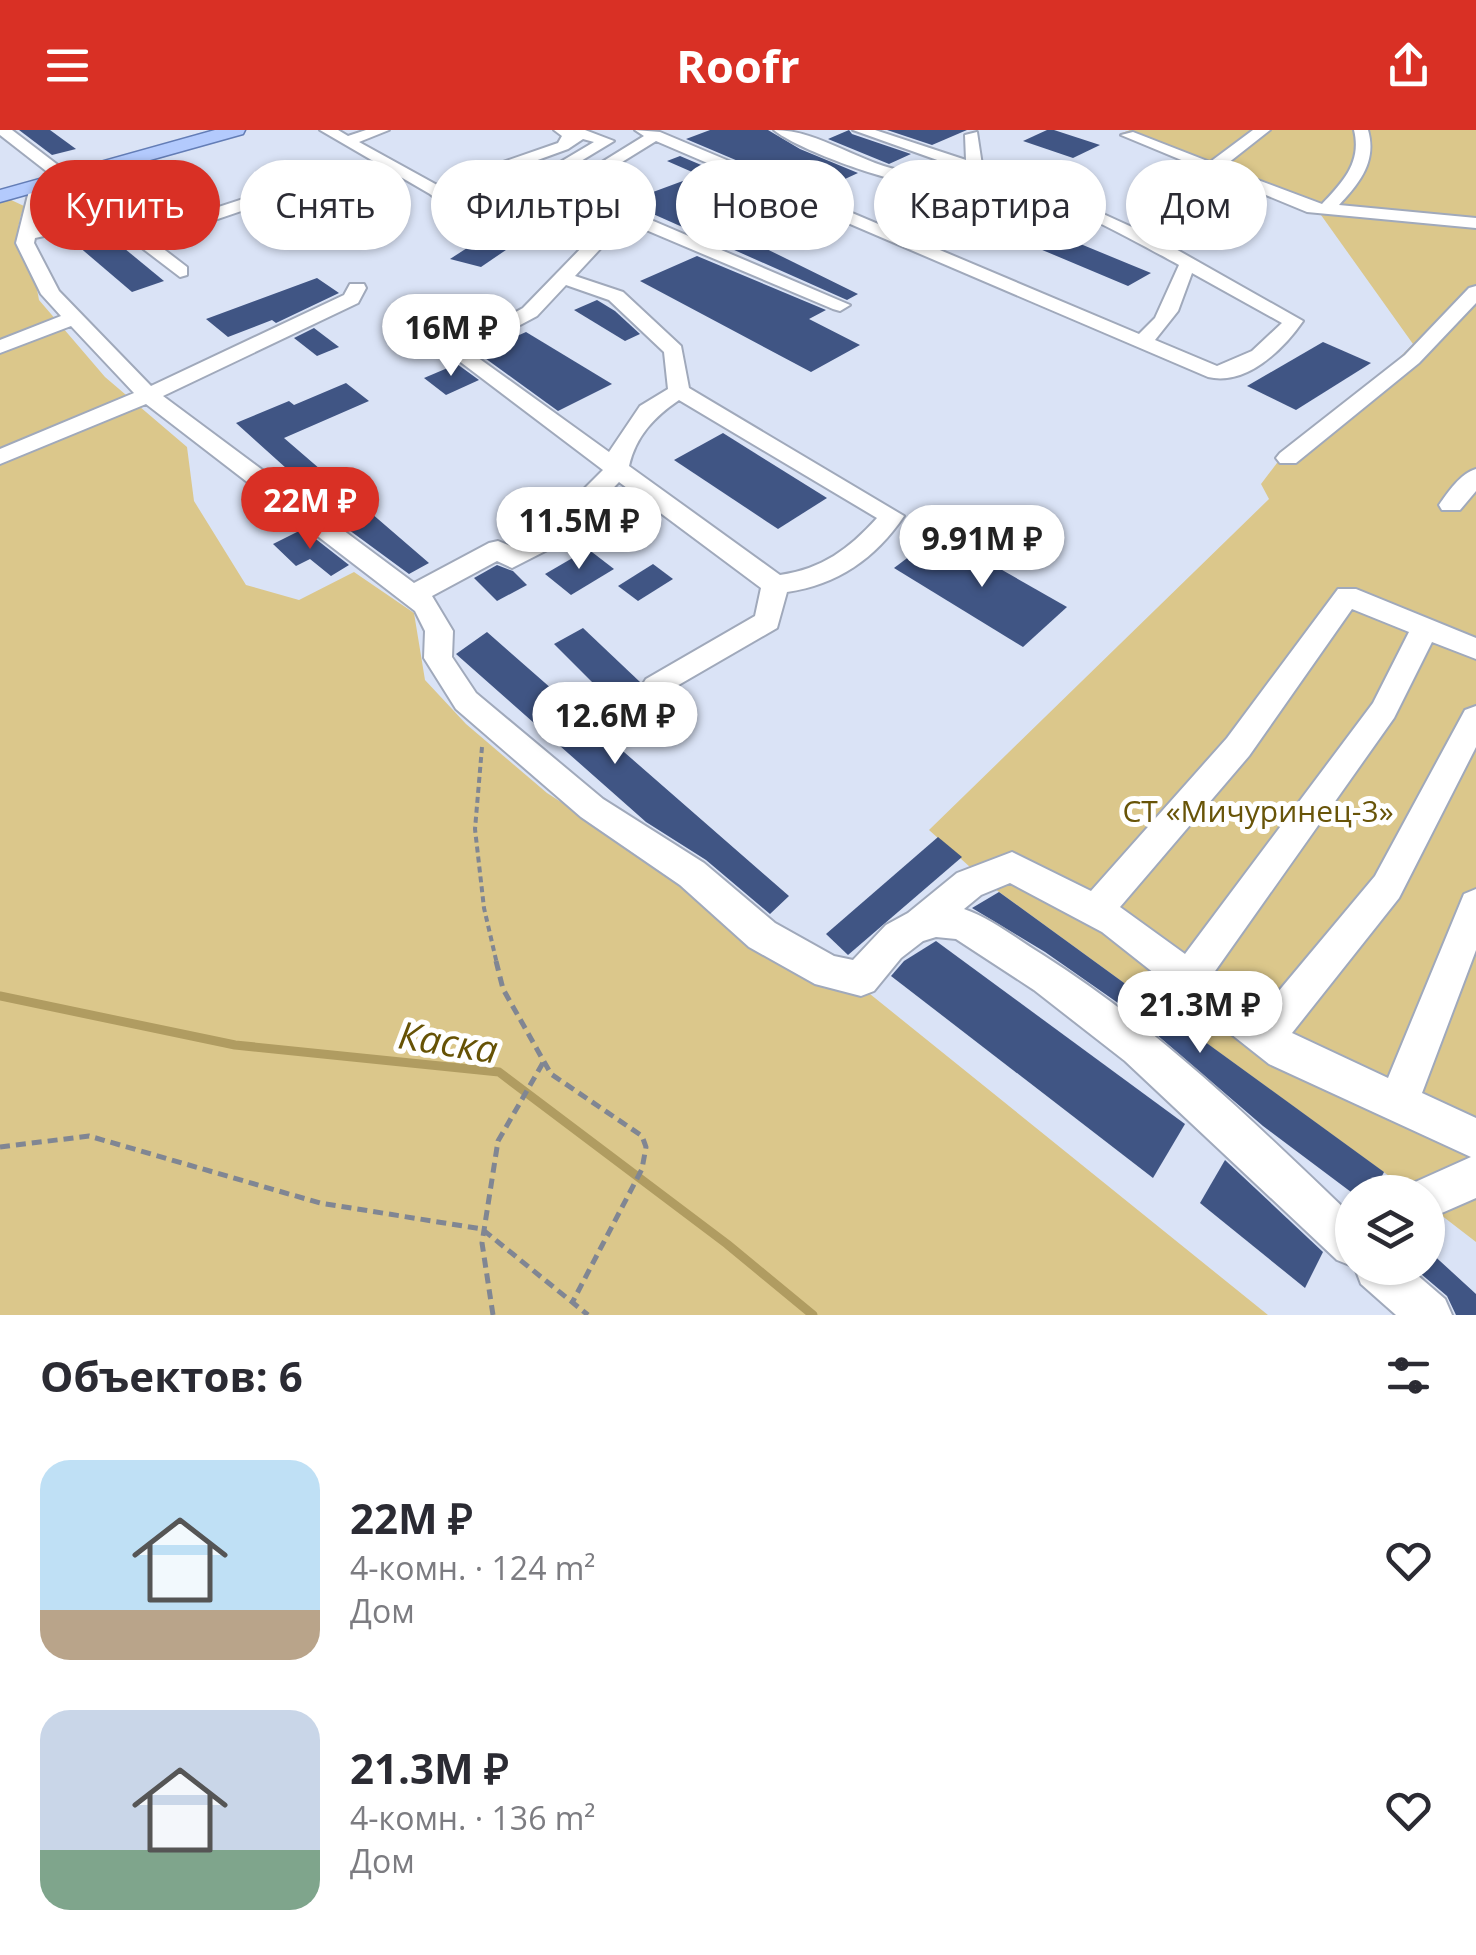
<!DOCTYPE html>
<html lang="ru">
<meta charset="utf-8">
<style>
:root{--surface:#fff;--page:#f7f7f7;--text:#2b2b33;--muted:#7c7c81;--accent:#d93025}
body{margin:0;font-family:"Open Sans",sans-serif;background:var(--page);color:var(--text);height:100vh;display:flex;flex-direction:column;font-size:38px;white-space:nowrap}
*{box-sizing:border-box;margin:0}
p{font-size:32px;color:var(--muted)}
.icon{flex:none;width:55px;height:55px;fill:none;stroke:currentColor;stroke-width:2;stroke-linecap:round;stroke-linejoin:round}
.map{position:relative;height:1185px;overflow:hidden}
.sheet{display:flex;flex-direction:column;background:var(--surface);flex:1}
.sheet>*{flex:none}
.top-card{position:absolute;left:30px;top:30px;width:1418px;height:90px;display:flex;gap:20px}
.fabs{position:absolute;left:1335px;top:1045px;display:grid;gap:20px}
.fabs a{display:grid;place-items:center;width:110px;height:110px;border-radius:50%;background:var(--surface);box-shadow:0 2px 8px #0004;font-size:50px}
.price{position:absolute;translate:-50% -85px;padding:0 22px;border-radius:35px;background:#fff;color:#222;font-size:32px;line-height:65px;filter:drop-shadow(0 2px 5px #0008)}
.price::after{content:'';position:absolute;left:50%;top:60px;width:30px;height:22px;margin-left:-15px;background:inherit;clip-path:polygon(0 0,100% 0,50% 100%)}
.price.active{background:var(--accent);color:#fff}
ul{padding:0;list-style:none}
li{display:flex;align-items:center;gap:30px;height:250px;padding:0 40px}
li span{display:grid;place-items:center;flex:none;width:280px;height:200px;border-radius:30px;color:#555}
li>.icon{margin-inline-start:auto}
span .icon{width:120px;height:120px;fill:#fffc;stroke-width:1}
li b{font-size:42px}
h2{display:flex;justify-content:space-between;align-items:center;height:120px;padding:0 40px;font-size:42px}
.chip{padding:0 35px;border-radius:45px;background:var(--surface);box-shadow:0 2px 8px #0004;font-size:35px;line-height:90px}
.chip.active{background:var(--accent);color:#fff}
header{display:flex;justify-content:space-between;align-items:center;height:130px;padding:0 40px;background:var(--accent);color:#fff;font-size:45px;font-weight:700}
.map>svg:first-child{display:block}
</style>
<header><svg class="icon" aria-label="menu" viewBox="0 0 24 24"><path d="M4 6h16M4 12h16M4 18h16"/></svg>Roofr<svg class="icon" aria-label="share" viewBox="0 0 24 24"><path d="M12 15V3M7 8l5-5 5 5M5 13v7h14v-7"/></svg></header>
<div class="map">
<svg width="1476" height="1185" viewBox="0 0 1476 1185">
<rect width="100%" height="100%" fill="#dae3f6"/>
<g fill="#dbc78b">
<polygon points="1130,0 1476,0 1476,1112 1428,1075 1428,1062 1411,1062 991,756 929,700 1269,369 1261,354 1280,329 1360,267 1413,214 1321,85 1122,3"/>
<path d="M9 69 24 76C5 131 33 125 39 170L105 247 187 317 194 371 246 455 299 470 354 442 414 483 425 550 466 594 547 663 640 723 775 829 823 858 870 864 1268 1185H0V72Z"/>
</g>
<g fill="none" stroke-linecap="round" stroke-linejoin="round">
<polyline stroke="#b09c61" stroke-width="9" points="0,866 235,915 499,942 727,1114 813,1185"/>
</g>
<g fill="#405584">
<polygon points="19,0 50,0 76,19 52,25"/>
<polygon points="710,0 768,0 800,19 858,43 821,60 809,55 802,58 686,9"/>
<polygon points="849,0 852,4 911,24 889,34 828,9"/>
<polygon points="887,0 967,0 932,15"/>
<polygon points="1047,0 1054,0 1100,15 1073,28 1023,11"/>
<polygon points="680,26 746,54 713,68 744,83 716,94 858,164 847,170 626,72 699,45 667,31"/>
<polygon points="157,56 170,64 193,81 167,90 132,63"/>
<polygon points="515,87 544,94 481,137 450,129"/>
<polygon points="1032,94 1129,134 1151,143 1128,156 1009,106"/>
<polygon points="102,100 164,151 132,162 71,110"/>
<polygon points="697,126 826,180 809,189 860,215 811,242 640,151"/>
<polygon points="317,148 339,163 276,193 272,190 228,207 206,189"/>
<polygon points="597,170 615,181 640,204 625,211 574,180"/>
<polygon points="314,198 339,217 317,226 294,208"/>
<polygon points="526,202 612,254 558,281 478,223"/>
<polygon points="1323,212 1371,233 1296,280 1247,256"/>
<polygon points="457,234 479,250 446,265 424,248"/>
<polygon points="346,253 369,271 284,308 429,433 409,444 330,386 336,383 236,293 289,271 294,275"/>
<polygon points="723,303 827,368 778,399 674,330"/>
<polygon points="303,399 349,435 331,446 310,429 296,436 273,414"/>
<polygon points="939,404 1067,477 1023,517 894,438"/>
<polygon points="588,419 614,439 571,465 545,444"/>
<polygon points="653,434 673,449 638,471 618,456"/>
<polygon points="497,435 513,441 527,455 497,471 474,448"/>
<polygon points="583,498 640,552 638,556 612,572 554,514"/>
<polygon points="487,502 577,581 789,766 770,784 706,730 646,692 456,524"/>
<polygon points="938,707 962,727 848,825 826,804"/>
<polygon points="999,762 1384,1042 1374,1062 1351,1062 1263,996 1128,880 1045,822 972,778"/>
<polygon points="936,811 1185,994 1153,1048 891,846 904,831"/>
<polygon points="1225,1030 1323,1122 1305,1158 1200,1073"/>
<polygon points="1428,1120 1476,1164 1476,1185 1456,1185 1447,1166 1414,1138 1428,1138"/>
</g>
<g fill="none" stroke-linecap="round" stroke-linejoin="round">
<defs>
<g id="minor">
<polygon points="0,0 12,0 71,45 71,51 59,51 0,5"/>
<path d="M320 0H338L348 6 366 0H389L359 12 437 55 558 13 562 6 554 0H585L614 11 470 98 430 64ZM583 9 594 12 471 85 447 63 568 19Z"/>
<path d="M635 0 660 2 1139 204 1155 188 1179 135C1126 106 1040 59 983 46 962 41 940 52 916 52 888 53 795 18 774 0 821 0 862 36 910 42 925 44 942 39 957 37L853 0H875L966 30 965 5 977 2 982 35 1031 51 1158 109 1303 191C1283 220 1246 256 1208 247L656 11 588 53 644 87 850 175 840 181 833 179 639 97 601 118 575 146 623 162 681 216 689 258 904 386C876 428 837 455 787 462L777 498 656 568 646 565 641 557 646 549 755 486 761 458 619 352 559 414 512 438 497 431 432 466 453 501 452 527 476 563 603 669 704 733 775 793 834 826 853 830 886 795 908 783 957 743 1012 722 1091 761 1227 608 1338 459H1356L1476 508V529L1432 512 1394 588 1213 844 1262 881 1375 746 1465 580 1476 576V617L1399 768 1292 903 1388 948 1464 764 1476 759V820L1422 963 1476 988V1068L1428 1089V1062H1409L1413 1053 1471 1027 1269 934 1102 802 1010 753 981 765 964 779C992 789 1017 809 1043 825 1157 897 1255 993 1352 1086V1136L1337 1130 1125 931 1034 860 956 809 936 807 923 811 901 828 874 861 861 866 815 854 749 817 680 755 581 687 456 579 424 528 425 501 415 481 146 274 0 334V319L134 263 71 196 0 223V210L61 186 41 164 16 113 31 53 45 56 37 98 111 81 142 102 329 41 337 46 335 49 153 111 187 137V145L180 147 108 92 35 108 34 113 59 161 151 256 344 165 350 154H364L366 158 358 173 163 266 414 453 489 413 498 411 513 417 541 402 603 340 446 221 523 178 589 110 626 91 568 53 644 6ZM1192 143 1282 193 1252 221 1217 236 1155 210 1178 181ZM566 155 609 170 664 222 668 259 640 276 609 322 470 222 537 186ZM679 270 877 388C849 419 822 439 780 445L629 336C636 306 654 287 679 270ZM1352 479 1409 502 1373 573 1185 824 1120 777 1249 626Z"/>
<path d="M1253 0H1270L1223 37 1322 74C1343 52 1362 32 1354 0H1368C1377 31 1360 53 1339 75L1476 88V98L1307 82 1121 5 1133 2 1210 32Z"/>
<polygon points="1476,156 1476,173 1419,233 1296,333 1280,333 1276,328 1280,323 1405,225 1469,158"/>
<path d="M1476 339V361L1460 380H1442L1439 375C1448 362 1461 343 1476 339Z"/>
<polygon points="1355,1138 1409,1138 1445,1169 1452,1185 1396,1185 1361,1154"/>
</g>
<polygon id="major" points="215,0 245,0 243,4 0,72 0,60"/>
</defs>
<use href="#minor" stroke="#a0a9bb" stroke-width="4"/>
<use href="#major" stroke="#637db6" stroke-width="3"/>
<polyline stroke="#808693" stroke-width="4" stroke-dasharray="6 4" stroke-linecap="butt" points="482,617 475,699 484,778 497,834"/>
<g stroke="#808693" stroke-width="5" stroke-dasharray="10 6" stroke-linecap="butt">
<polyline points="496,831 503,859 551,944 642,1006 646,1017 642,1039 572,1173"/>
<polyline points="0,1017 89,1006 320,1073 482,1099 588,1185"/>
<polyline points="493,1185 482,1113 498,1011 544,931"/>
</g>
<use href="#minor" fill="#fff" fill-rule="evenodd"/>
<use href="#major" fill="#b3cafd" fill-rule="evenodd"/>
</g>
<g text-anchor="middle" stroke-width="10" stroke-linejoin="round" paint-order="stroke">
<g font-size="30" fill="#685408" stroke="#fff">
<text x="1258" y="692">СТ «Мичуринец-3»</text>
</g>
<g font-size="38" font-style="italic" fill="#665205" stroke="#fff">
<text transform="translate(448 913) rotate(9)" y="13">Каска</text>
</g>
</g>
</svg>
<div class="fabs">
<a><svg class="icon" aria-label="layers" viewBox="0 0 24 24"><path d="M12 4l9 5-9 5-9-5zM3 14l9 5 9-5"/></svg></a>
</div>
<b class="price" style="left:451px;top:249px">16M ₽</b>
<b class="price active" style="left:310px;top:422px">22M ₽</b>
<b class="price" style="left:579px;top:442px">11.5M ₽</b>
<b class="price" style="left:982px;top:460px">9.91M ₽</b>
<b class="price" style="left:615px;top:637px">12.6M ₽</b>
<b class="price" style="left:1200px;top:926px">21.3M ₽</b>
<div class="top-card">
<a class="chip active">Купить</a>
<a class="chip">Снять</a>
<a class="chip">Фильтры</a>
<a class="chip">Новое</a>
<a class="chip">Квартира</a>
<a class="chip">Дом</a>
</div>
</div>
<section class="sheet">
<h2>Объектов: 6<svg class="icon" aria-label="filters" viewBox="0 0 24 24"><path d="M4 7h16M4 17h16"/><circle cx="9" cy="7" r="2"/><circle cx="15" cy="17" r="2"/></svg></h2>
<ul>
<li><span style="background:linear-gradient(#bfe0f5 75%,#b9a48a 0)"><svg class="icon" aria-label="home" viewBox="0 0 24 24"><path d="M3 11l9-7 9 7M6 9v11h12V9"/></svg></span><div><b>22M ₽</b><p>4-комн. · 124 m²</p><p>Дом</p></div><svg class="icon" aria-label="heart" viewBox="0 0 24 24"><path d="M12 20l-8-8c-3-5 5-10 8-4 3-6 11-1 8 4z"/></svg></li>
<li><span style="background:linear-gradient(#c9d6e8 70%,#7fa58c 0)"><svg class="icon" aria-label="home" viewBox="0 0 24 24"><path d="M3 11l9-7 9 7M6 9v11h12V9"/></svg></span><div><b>21.3M ₽</b><p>4-комн. · 136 m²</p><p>Дом</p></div><svg class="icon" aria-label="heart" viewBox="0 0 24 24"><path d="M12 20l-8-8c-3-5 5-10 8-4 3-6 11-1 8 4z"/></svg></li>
</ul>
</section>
